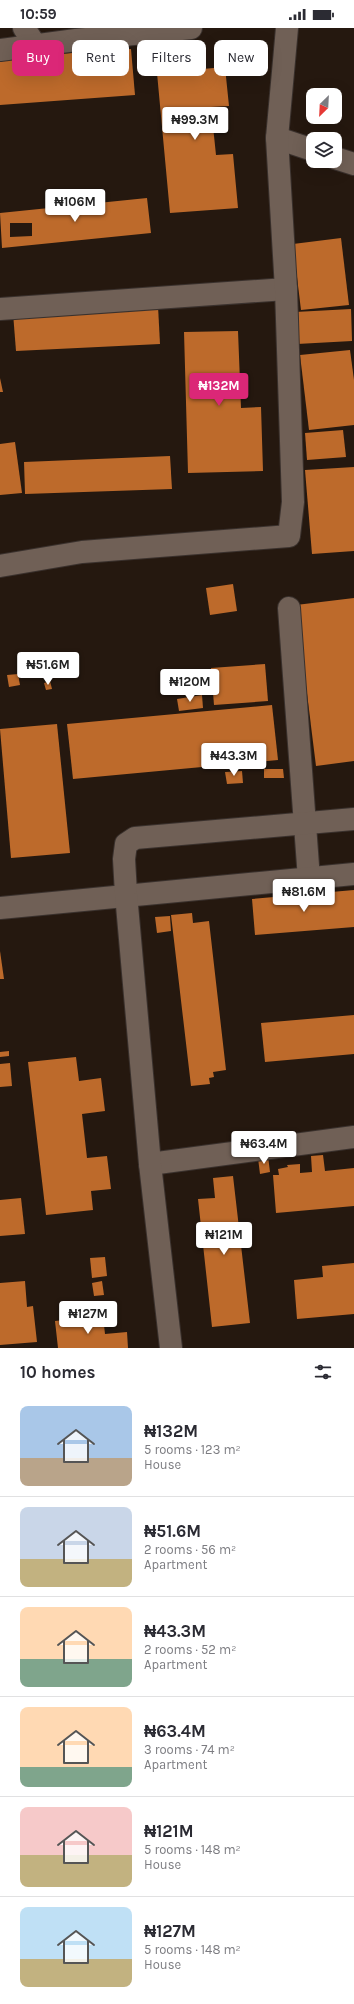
<!DOCTYPE html>
<meta charset="utf-8">
<style>
:root{--surface:#fff;--page:#f2f2f3;--text:#2b2b33;--muted:#7c7c81;--line:#e1e1e2;--accent:#db2777}
body{margin:0;font-family:Karla,sans-serif;background:var(--page);color:var(--text);height:100vh;display:flex;flex-direction:column;font-size:15px;white-space:nowrap}
*{box-sizing:border-box;margin:0}
p{font-size:13px;color:var(--muted)}
.icon{flex:none;width:22px;height:22px;fill:none;stroke:currentColor;stroke-width:2;stroke-linecap:round;stroke-linejoin:round}
.map{position:relative;height:1320px;overflow:hidden}
.sheet{display:flex;flex-direction:column;background:var(--surface);flex:1}
.sheet>*{flex:none}
.guide{position:absolute;left:12px;top:12px;width:330px;height:36px;display:flex;gap:8px}
.needle{width:26px;rotate:204deg}
.controls{position:absolute;left:306px;top:60px;display:grid;gap:8px}
.controls a{display:grid;place-items:center;width:36px;height:36px;border-radius:8px;background:var(--surface);box-shadow:0 4px 16px #0002;font-size:20px}
.price{position:absolute;translate:-50% -34px;padding:0 9px;border-radius:4px;background:#fff;color:#222;font-size:13px;line-height:26px;filter:drop-shadow(0 1px 2px #0008)}
.price::after{content:'';position:absolute;left:50%;top:24px;width:12px;height:9px;margin-left:-6px;background:inherit;clip-path:polygon(0 0,100% 0,50% 100%)}
.price.active{background:var(--accent);color:#fff}
ul{padding:0;list-style:none}
li{display:flex;align-items:center;gap:12px;height:100px;padding:0 20px}
li+li{border-top:1px solid var(--line)}
li span{display:grid;place-items:center;flex:none;width:112px;height:80px;border-radius:8px;color:#555}
li>.icon{margin-inline-start:auto}
span .icon{width:48px;height:48px;fill:#fffc;stroke-width:1}
li b{font-size:17px}
h2{display:flex;justify-content:space-between;align-items:center;height:48px;padding:0 20px;font-size:17px}
.tag{padding:0 14px;border-radius:8px;background:var(--surface);box-shadow:0 4px 16px #0002;font-size:14px;line-height:36px}
.tag.active{background:var(--accent);color:#fff}
.status{display:flex;justify-content:space-between;align-items:center;height:28px;padding:0 20px;background:var(--surface);direction:ltr}
.status svg{height:11px;fill:currentColor}
.map>svg:first-child{display:block}
</style>
<div class="status"><b>10:59</b><svg viewBox="0 0 49 12"><path d="M0 12V9h3v3zM5 12V6h3v6zM10 12V3h3v9zM15 12V0h3v12zM26 1h20v11H26zM47 4h2v5h-2z"/></svg></div>
<div class="map">
<svg width="354" height="1320" viewBox="0 0 354 1320">
<rect width="100%" height="100%" fill="#25180f"/>
<g fill="#bd6a2b" fill-rule="evenodd">
<polygon points="131,21 135,67 0,77 0,30"/>
<polygon points="225,39 229,78 211,79 216,127 233,126 238,180 170,185 157,45"/>
<path d="M147 170 151 205 2 220 0 185ZM10 195H32V208L10 209Z"/>
<polygon points="341,210 349,277 301,282 293,216"/>
<polygon points="158,278 160,316 16,323 13,285"/>
<polygon points="351,281 352,313 297,316 295,284"/>
<polygon points="238,303 241,380 261,379 263,443 188,445 184,304"/>
<polygon points="350,322 354,352 354,397 309,402 300,327"/>
<polygon points="0,350 3,364 0,364"/>
<polygon points="343,402 346,429 307,432 305,405"/>
<polygon points="15,414 22,465 0,467 0,416"/>
<polygon points="170,428 172,461 25,466 24,434"/>
<polygon points="354,439 354,523 312,526 305,442"/>
<polygon points="233,556 237,583 210,587 206,560"/>
<polygon points="354,570 354,733 316,738 296,577"/>
<polygon points="265,636 268,673 214,677 211,640"/>
<polygon points="18,646 20,657 9,659 7,647"/>
<polygon points="50,653 52,661 46,662 44,655"/>
<polygon points="202,667 203,680 179,683 177,671"/>
<polygon points="272,677 278,732 73,751 67,696"/>
<polygon points="57,696 70,825 11,830 0,701"/>
<polygon points="264,741 283,741 284,750 264,750"/>
<polygon points="242,743 243,755 227,756 225,744"/>
<polygon points="354,862 354,899 255,907 252,871"/>
<polygon points="192,885 193,895 209,893 226,1042 213,1044 214,1049 209,1050 210,1056 191,1058 171,887"/>
<polygon points="170,888 171,903 157,905 155,889"/>
<polygon points="0,923 4,951 0,951"/>
<polygon points="354,987 354,1026 265,1034 261,995"/>
<polygon points="9,1023 9,1028 0,1029 0,1024"/>
<polygon points="76,1029 79,1053 101,1050 105,1083 82,1086 87,1130 107,1128 111,1161 91,1163 93,1182 46,1187 28,1034"/>
<polygon points="10,1035 12,1058 0,1059 0,1036"/>
<polygon points="323,1127 325,1143 354,1140 354,1178 276,1185 273,1147 279,1147 278,1141 288,1139 287,1137 300,1136 300,1145 312,1144 311,1128"/>
<polygon points="268,1128 270,1144 260,1146 258,1130"/>
<polygon points="233,1148 250,1295 212,1299 198,1171 215,1170 213,1150"/>
<polygon points="21,1170 25,1206 0,1208 0,1172"/>
<polygon points="105,1229 107,1248 92,1250 90,1230"/>
<polygon points="354,1235 354,1286 297,1291 294,1252 323,1249 322,1238"/>
<polygon points="25,1253 27,1279 33,1278 37,1314 0,1317 0,1255"/>
<polygon points="102,1253 104,1267 94,1268 92,1255"/>
<polygon points="103,1288 105,1306 127,1304 128,1320 58,1320 55,1293"/>
</g>
<g fill="none" stroke-linecap="round" stroke-linejoin="round">
<defs>
<g id="minor">
<polyline points="24,0 36,18"/>
<polyline points="0,22 76,12 191,0"/>
<polyline points="277,110 313,122"/>
<polyline points="335,130 354,136"/>
<polyline points="0,281 286,261"/>
<polyline points="0,538 82,524 289,508 293,474 286,261 277,110 287,0"/>
<polyline points="289,580 309,851"/>
<polyline points="0,880 354,846"/>
<polyline points="150,1136 354,1109"/>
<polyline points="171,1320 150,1136 126,866 124,831 126,816 135,810 354,791"/>
</g>
</defs>
<use href="#minor" stroke="#3a312d" stroke-width="24"/>
<use href="#minor" stroke="#706056" stroke-width="22"/>
</g>
</svg>
<div class="controls">
<a><svg class="needle" viewBox="-14 -14 28 28"><path d="M0-13l5 13h-10z" fill="#e53935"/><path d="M0 13l5-13h-10z" fill="#7c7c81"/></svg></a>
<a><svg class="icon" aria-label="layers" viewBox="0 0 24 24"><path d="M12 4l9 5-9 5-9-5zM3 14l9 5 9-5"/></svg></a>
</div>
<b class="price" style="left:195px;top:113px">₦99.3M</b>
<b class="price" style="left:75px;top:195px">₦106M</b>
<b class="price active" style="left:219px;top:379px">₦132M</b>
<b class="price" style="left:48px;top:658px">₦51.6M</b>
<b class="price" style="left:190px;top:675px">₦120M</b>
<b class="price" style="left:234px;top:749px">₦43.3M</b>
<b class="price" style="left:304px;top:885px">₦81.6M</b>
<b class="price" style="left:264px;top:1137px">₦63.4M</b>
<b class="price" style="left:224px;top:1228px">₦121M</b>
<b class="price" style="left:88px;top:1307px">₦127M</b>
<div class="guide">
<a class="tag active">Buy</a>
<a class="tag">Rent</a>
<a class="tag">Filters</a>
<a class="tag">New</a>
</div>
</div>
<section class="sheet">
<h2>10 homes<svg class="icon" aria-label="filters" viewBox="0 0 24 24"><path d="M4 7h16M4 17h16"/><circle cx="9" cy="7" r="2"/><circle cx="15" cy="17" r="2"/></svg></h2>
<ul>
<li><span style="background:linear-gradient(#a9c7e8 65%,#b9a48a 0)"><svg class="icon" aria-label="home" viewBox="0 0 24 24"><path d="M3 11l9-7 9 7M6 9v11h12V9"/></svg></span><div><b>₦132M</b><p>5 rooms · 123 m²</p><p>House</p></div></li>
<li><span style="background:linear-gradient(#c9d6e8 65%,#c2b280 0)"><svg class="icon" aria-label="home" viewBox="0 0 24 24"><path d="M3 11l9-7 9 7M6 9v11h12V9"/></svg></span><div><b>₦51.6M</b><p>2 rooms · 56 m²</p><p>Apartment</p></div></li>
<li><span style="background:linear-gradient(#ffd9b3 65%,#7fa58c 0)"><svg class="icon" aria-label="home" viewBox="0 0 24 24"><path d="M3 11l9-7 9 7M6 9v11h12V9"/></svg></span><div><b>₦43.3M</b><p>2 rooms · 52 m²</p><p>Apartment</p></div></li>
<li><span style="background:linear-gradient(#ffd9b3 75%,#7fa58c 0)"><svg class="icon" aria-label="home" viewBox="0 0 24 24"><path d="M3 11l9-7 9 7M6 9v11h12V9"/></svg></span><div><b>₦63.4M</b><p>3 rooms · 74 m²</p><p>Apartment</p></div></li>
<li><span style="background:linear-gradient(#f6c9c9 60%,#c2b280 0)"><svg class="icon" aria-label="home" viewBox="0 0 24 24"><path d="M3 11l9-7 9 7M6 9v11h12V9"/></svg></span><div><b>₦121M</b><p>5 rooms · 148 m²</p><p>House</p></div></li>
<li><span style="background:linear-gradient(#bfe0f5 65%,#c2b280 0)"><svg class="icon" aria-label="home" viewBox="0 0 24 24"><path d="M3 11l9-7 9 7M6 9v11h12V9"/></svg></span><div><b>₦127M</b><p>5 rooms · 148 m²</p><p>House</p></div></li>
</ul>
</section>
